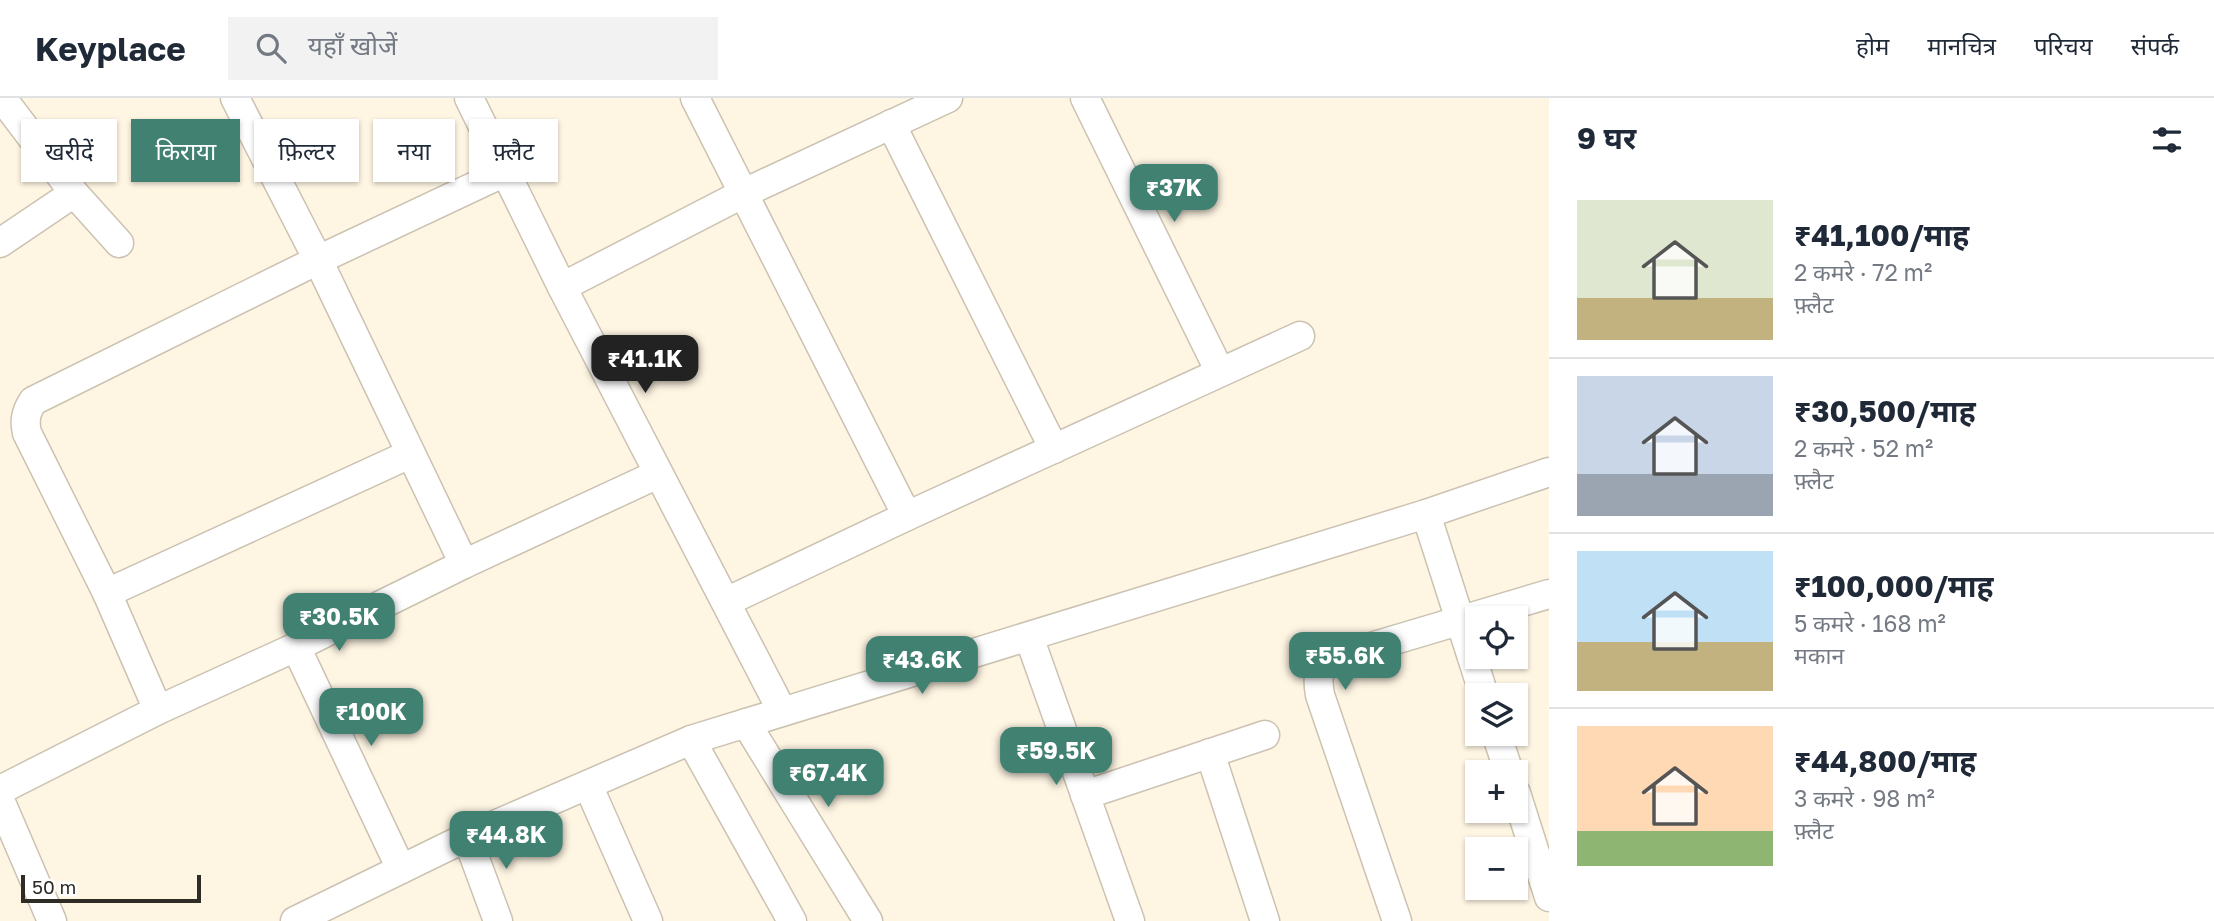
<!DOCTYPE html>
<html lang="hi">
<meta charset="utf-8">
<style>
:root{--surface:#fff;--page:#f2f2f3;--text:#1f2937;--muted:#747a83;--line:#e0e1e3;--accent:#408172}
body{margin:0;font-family:"Golos Text","Noto Sans Devanagari",sans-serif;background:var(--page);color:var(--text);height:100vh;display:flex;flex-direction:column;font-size:26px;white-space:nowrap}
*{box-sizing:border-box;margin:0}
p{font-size:23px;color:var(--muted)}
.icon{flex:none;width:38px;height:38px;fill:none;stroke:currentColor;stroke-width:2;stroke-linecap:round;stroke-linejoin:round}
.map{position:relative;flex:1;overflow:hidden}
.sheet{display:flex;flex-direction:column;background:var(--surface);width:665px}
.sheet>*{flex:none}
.hud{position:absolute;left:21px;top:21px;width:665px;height:63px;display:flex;gap:14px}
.tools{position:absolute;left:1465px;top:508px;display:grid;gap:14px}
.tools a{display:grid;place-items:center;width:63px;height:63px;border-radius:0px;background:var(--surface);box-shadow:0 2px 5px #0004;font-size:35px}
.scale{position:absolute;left:21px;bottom:18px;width:180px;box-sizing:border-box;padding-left:7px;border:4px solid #2f2c25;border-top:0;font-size:19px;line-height:24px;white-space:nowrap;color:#2f2c25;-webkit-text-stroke:5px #fff;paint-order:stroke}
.price{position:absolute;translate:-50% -60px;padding:0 16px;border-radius:14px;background:var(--accent);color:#fff;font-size:23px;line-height:46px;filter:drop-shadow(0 2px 4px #0008)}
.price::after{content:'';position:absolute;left:50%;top:42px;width:21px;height:16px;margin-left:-10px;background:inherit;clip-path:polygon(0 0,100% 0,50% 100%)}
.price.on{background:#222;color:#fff}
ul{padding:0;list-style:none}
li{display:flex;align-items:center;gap:21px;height:175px;padding:0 28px}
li+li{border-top:2px solid var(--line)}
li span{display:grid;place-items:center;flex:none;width:196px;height:140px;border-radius:0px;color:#555}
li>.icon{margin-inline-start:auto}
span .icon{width:84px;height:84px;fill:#fffc;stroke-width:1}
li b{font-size:30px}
h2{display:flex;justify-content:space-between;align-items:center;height:84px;padding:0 28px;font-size:30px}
.pill{padding:0 24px;border-radius:0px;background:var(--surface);box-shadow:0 2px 5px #0004;font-size:24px;line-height:63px}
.pill.on{background:var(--accent);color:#fff}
header{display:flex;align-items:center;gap:42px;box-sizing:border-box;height:98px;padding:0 35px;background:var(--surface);border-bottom:2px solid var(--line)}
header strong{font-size:33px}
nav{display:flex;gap:38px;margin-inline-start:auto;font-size:24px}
.search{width:490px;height:63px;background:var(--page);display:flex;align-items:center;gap:18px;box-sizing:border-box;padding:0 24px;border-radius:0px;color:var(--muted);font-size:26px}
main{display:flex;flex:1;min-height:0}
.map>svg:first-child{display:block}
</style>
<header>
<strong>Keyplace</strong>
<div class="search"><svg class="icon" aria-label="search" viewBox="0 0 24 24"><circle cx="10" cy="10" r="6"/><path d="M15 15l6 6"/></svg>यहाँ खोजें</div>
<nav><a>होम</a><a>मानचित्र</a><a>परिचय</a><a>संपर्क</a></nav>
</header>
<main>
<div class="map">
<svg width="1549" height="823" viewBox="0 0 1549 823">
<rect width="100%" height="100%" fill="#fef5e3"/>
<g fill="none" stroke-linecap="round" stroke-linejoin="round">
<defs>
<g id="minor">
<polyline points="2,0 74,95 119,145"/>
<polyline points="235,0 318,162 464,466"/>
<polyline points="469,0 562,189 782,613"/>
<polyline points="695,0 907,418"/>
<polyline points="1085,0 1220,274"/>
<polyline points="891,26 1054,351"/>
<polyline points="0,145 74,95"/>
<polyline points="562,189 744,95 948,0"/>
<polyline points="1426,416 1484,597"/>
<polyline points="107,495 410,356"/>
<polyline points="726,504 907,418 1300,238"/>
<polyline points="1029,539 1130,823"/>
<polyline points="296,549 401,771"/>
<path d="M158 612 107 495 27 335C24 322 26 314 33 303L318 162 505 74"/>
<polyline points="746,625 868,823"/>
<polyline points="1496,635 1509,674"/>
<polyline points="691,642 792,823"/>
<polyline points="1210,655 1265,823"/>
<polyline points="588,687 648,823"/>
<polyline points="0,692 158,612 296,549 464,466 658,376"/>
<polyline points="1516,695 1549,799"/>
<polyline points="1085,697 1265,637"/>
<polyline points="0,702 52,823"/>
<polyline points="467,739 498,823"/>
<polyline points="295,823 467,739 691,642 1426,416 1549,374"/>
<path d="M1397 823 1320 597C1317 580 1317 569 1334 560L1549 496"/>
</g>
</defs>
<use href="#minor" stroke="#cbc2b1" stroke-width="31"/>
<use href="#minor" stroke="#fff" stroke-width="28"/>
</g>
</svg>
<div class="tools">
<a><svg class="icon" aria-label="locate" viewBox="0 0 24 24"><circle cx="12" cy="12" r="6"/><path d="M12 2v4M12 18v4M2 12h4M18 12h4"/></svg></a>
<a><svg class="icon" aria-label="layers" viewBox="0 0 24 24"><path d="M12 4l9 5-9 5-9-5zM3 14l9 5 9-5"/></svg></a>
<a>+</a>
<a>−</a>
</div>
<div class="scale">50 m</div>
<b class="price" style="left:1174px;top:126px">₹37K</b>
<b class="price on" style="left:645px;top:297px">₹41.1K</b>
<b class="price" style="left:339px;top:555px">₹30.5K</b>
<b class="price" style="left:1345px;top:594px">₹55.6K</b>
<b class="price" style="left:922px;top:598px">₹43.6K</b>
<b class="price" style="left:371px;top:650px">₹100K</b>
<b class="price" style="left:1056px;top:689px">₹59.5K</b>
<b class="price" style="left:828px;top:711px">₹67.4K</b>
<b class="price" style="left:506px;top:773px">₹44.8K</b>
<div class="hud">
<a class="pill">खरीदें</a>
<a class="pill on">किराया</a>
<a class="pill">फ़िल्टर</a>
<a class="pill">नया</a>
<a class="pill">फ़्लैट</a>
</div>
</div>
<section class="sheet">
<h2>9 घर<svg class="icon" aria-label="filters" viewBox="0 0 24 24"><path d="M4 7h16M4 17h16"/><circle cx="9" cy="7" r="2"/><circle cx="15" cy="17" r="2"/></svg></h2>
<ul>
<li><span style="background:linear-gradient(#dfe7d0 70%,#c2b280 0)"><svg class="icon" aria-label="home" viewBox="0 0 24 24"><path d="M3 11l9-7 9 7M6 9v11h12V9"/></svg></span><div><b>₹41,100/माह</b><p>2 कमरे · 72 m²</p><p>फ़्लैट</p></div></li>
<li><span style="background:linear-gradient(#c9d6e8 70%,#9aa5b1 0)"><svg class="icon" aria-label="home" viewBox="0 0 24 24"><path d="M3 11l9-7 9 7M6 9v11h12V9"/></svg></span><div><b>₹30,500/माह</b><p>2 कमरे · 52 m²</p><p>फ़्लैट</p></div></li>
<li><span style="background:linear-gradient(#bfe0f5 65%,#c2b280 0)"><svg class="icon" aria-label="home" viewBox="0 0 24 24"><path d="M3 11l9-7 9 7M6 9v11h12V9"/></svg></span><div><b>₹100,000/माह</b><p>5 कमरे · 168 m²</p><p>मकान</p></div></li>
<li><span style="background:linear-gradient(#ffd9b3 75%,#8fb573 0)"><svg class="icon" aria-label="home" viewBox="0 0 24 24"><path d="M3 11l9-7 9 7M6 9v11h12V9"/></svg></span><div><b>₹44,800/माह</b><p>3 कमरे · 98 m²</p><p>फ़्लैट</p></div></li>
</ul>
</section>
</main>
